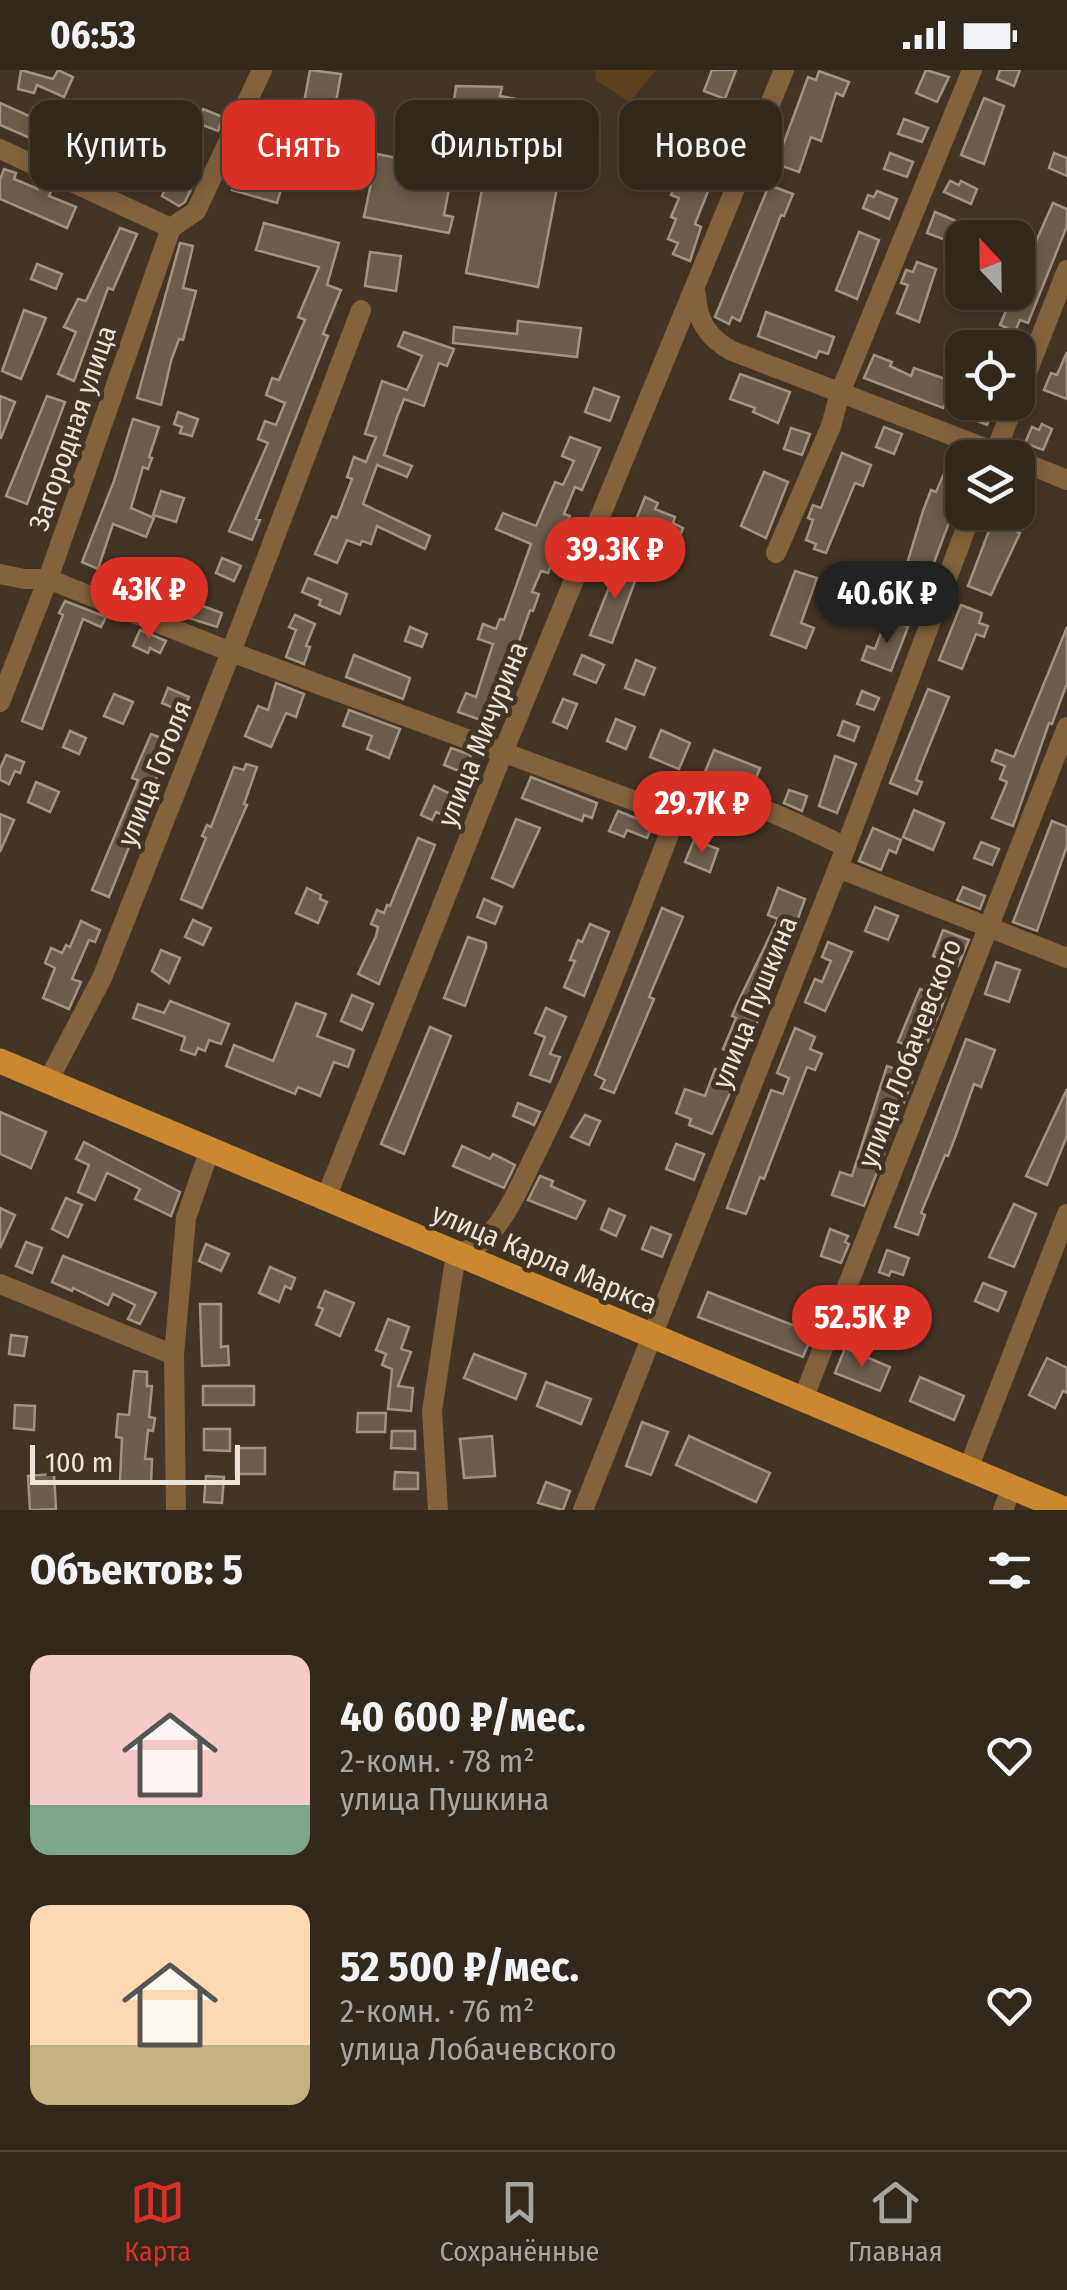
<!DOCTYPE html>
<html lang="ru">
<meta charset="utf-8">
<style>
:root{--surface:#32281c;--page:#3a3025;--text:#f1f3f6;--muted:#a8a6a3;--line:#4d443b;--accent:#d93025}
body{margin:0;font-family:"Fira Sans Condensed",sans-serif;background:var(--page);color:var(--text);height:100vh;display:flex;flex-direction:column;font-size:38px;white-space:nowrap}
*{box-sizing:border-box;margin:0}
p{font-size:32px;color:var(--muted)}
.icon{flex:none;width:55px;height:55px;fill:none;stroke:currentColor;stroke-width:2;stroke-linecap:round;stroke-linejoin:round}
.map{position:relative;height:1440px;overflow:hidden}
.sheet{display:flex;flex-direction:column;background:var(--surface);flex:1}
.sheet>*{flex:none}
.guide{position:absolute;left:30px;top:30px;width:1008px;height:90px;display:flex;gap:20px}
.needle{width:65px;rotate:338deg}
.tools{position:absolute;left:945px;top:150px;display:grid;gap:20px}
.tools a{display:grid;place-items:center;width:90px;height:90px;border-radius:20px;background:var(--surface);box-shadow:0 5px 15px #0003,0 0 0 2px var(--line);font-size:50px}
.scale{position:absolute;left:30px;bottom:25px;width:210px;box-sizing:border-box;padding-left:10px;border:5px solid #ece3da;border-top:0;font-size:28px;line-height:35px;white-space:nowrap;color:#ece3da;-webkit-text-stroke:8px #433526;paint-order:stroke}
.price{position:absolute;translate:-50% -85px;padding:0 22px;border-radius:35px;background:var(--accent);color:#fff;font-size:32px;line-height:65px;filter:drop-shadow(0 2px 5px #0008)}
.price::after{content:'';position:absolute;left:50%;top:60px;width:30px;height:22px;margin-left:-15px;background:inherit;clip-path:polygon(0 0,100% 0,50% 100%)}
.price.on{background:#222;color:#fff}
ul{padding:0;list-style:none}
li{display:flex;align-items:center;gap:30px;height:250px;padding:0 30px}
li span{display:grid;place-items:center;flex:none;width:280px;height:200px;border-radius:20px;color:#555}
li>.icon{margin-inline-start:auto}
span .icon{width:120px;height:120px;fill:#fffc;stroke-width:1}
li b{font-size:42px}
h2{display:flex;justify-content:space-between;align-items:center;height:120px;padding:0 30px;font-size:42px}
.tag{padding:0 35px;border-radius:20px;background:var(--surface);box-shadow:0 5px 15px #0003,0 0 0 2px var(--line);font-size:35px;line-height:90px}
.tag.on{background:var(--accent);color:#fff}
.status{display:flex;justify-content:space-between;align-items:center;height:70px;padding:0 50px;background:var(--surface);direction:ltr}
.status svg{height:28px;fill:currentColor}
.tab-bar{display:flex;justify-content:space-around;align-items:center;height:140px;border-top:2px solid var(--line);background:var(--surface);font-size:28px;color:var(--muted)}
.tab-bar a{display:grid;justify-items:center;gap:5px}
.tab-bar .on{color:var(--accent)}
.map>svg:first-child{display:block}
</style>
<div class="status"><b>06:53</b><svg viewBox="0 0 49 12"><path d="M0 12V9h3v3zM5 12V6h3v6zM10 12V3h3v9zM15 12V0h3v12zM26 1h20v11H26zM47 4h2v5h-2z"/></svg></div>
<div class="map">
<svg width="1067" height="1440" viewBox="0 0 1067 1440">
<rect width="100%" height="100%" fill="#433526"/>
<polygon fill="#5e401c" points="595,0 656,0 630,32 596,10"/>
<g fill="#6b5c4c" stroke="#a29280" stroke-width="2.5">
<polygon points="21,0 53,9 58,0 73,7 64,27 37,15 34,23 18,19"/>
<polygon points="310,0 341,4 336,32 328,38 325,54 301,49"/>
<polygon points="712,0 736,0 725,29 704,21"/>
<polygon points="926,0 949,7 937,32 916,23"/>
<polygon points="1000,0 1020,0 1014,16 997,9"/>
<polygon points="819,1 849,12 843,26 836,23 821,71 811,67 799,102 776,94 808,7 816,10"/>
<polygon points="456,16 502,17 500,26 527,31 520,69 543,62 556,69 559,76 560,84 552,97 522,111 557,118 538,217 466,203 485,104 453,98 444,145 453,147 449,163 364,147 377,84 397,88 403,56 449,64"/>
<polygon points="984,28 1004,36 984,94 961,85"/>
<polygon points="0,33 29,46 33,38 50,46 47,52 71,62 62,82 0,55"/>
<polygon points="203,39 223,47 218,61 197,53"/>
<polygon points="904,49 928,58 922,72 898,64"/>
<polygon points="102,55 112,60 104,76 147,95 138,115 105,100 110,91 75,75 83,59 87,61 89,56 99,61"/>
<polygon points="698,76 722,86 695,154 701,157 690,191 673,184 678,173 668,169 676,149 671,147 679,128 671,125 682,99 688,101"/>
<polygon points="890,83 913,92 907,107 884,99"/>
<polygon points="1054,83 1067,88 1067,106 1049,98"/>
<polygon points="243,86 287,99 277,133 232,120"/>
<polygon points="4,99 16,103 14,109 38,119 40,114 52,119 49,126 76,137 67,158 0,129 0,110"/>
<polygon points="173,103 194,113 185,132 179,136 162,126"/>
<polygon points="950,111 959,115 961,111 977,119 971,134 944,122"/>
<polygon points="769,115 793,124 784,146 781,145 740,251 732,247 729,254 715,247"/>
<polygon points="877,121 897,129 889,149 863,138 868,125 874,127"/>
<polygon points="1053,133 1067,139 1067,156 1028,253 1020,250 1015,262 1000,255 1014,222 1018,222 1018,199 1023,201"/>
<polygon points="935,142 956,151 948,171 927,163"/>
<polygon points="264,153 339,173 327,215 341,220 323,264 328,266 256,449 260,450 252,470 229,461 268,373 258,369 265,351 276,355 285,333 266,325 272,308 279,310 291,282 305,250 298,247 319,197 256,180"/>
<polygon points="120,158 137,164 113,220 108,218 74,311 58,304 76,262 64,257 78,229 86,231"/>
<polygon points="859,162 879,170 857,229 836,220"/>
<polygon points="180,173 193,176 183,218 196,221 183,270 179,269 171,291 161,335 137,328"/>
<polygon points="370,182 401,186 396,221 365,216"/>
<polygon points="917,192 936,199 919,252 897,243 908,215 901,213 906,200 913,202"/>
<polygon points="37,194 62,204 56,219 31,209"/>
<polygon points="24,240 46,248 21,309 2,301"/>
<polygon points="766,242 834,267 828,284 819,281 816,288 758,266"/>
<polygon points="518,251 581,258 577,287 453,273 454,257 517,264"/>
<polygon points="404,262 454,279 447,296 439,293 424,336 404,329 397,347 384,385 412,396 407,407 377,395 363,434 430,466 425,479 377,456 371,474 362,471 360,475 347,470 337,493 315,484 332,446 337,448 352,409 347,407 354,387 366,392 376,367 365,364 382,311 407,320 422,286 398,276"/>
<polygon points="1067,282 1067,329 1044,320 1051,303 1057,305"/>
<polygon points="874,285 892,292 890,296 911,306 914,298 954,312 943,338 864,308"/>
<polygon points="740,304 790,322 778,353 753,342 755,338 730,329"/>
<polygon points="594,318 619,327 610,351 585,342"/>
<polygon points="0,326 15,332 1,368 0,368"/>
<polygon points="47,326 65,332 27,434 6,426"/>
<polygon points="971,332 997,332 987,355 965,346"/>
<polygon points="178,342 198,349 192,366 180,363 182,357 174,354"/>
<polygon points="133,349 159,357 149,387 152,388 148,399 143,397 131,438 154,448 146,467 113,454 98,499 82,492 114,411"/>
<polygon points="1042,354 1052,359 1043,380 1025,373 1032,357 1039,360"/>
<polygon points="884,357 902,364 894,384 876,377"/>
<polygon points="791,358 810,364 802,385 784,379"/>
<polygon points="570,367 600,378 582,420 575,417 564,444 570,446 548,503 541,501 532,522 539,524 533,541 530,540 503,618 499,616 486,652 458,642 466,623 476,627 493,574 478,569 483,554 496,559 500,549 504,550 531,474 496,459 503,443 536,456 555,412 563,415 574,391 562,386"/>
<polygon points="842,383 871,395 863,416 855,413 826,483 814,479 816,474 806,470 813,450 808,448 813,435 821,438"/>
<polygon points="952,385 962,389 962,418 923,522 901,514 923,441 931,420 936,422"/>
<polygon points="764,402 788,412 766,468 741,456"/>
<polygon points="161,421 184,428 176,452 153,445"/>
<polygon points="645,427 658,433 655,439 675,447 673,453 683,458 675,478 664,474 661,483 628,470"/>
<polygon points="996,442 1022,442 1014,460 1020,463 991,525 968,516"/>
<polygon points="222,488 241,496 234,511 216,503"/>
<polygon points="620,490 640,498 612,573 590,565"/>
<polygon points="132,492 163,504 151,534 120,522"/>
<polygon points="795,501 817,508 801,553 814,558 806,578 771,565"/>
<polygon points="308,508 347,524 340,544 319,535 321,530 302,522"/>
<polygon points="184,523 202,530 200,535 222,543 217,557 176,544"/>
<polygon points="65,531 106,547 101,557 83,549 42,659 22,651 63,545 59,543"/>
<polygon points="961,535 982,543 979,553 988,556 984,567 976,564 962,599 939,590"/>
<polygon points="295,545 315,554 306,576 310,577 304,594 286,587 296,560 289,557"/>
<polygon points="886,549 908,557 891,601 862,590 867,576 875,579"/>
<polygon points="410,557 427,564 422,577 405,571"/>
<polygon points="1067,557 1067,613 1052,654 1049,653 1013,756 992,748 1007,712 1000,709 1005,696 992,691 996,680 1014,687"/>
<polygon points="140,560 166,571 160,583 150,578 148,583 133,576"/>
<polygon points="354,585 410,608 403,629 346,607"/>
<polygon points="582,585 604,595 596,613 574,604"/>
<polygon points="636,590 655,598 644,625 625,618"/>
<polygon points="276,613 304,624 296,647 286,643 271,677 245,666 258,636 268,640"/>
<polygon points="168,618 189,627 183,642 162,633"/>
<polygon points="928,619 949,627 920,699 916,710 922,712 917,724 890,713"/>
<polygon points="862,621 879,628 874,640 857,634"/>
<polygon points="114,624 133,632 123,654 104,646"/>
<polygon points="563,629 577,634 567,658 553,652"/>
<polygon points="349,640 400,659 389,688 367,679 372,666 343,656"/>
<polygon points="616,649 635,657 626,679 607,671"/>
<polygon points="843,651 859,657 854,671 838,665"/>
<polygon points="661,660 690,673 679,699 650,687"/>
<polygon points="70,661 86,668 79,684 63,677"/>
<polygon points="151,664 171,672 109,827 92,820 138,710 132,708"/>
<polygon points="451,678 471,685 464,703 444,695"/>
<polygon points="714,680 760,698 751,721 718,716 702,709"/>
<polygon points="6,685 24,692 20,703 15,701 9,714 0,710 0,699"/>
<polygon points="835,686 856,694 837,743 819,736"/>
<polygon points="246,694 257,697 244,734 247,735 202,838 181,829 206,768 202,766 207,755 211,757 234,697 244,700"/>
<polygon points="531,707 597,733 592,748 584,745 582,751 522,728"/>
<polygon points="36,712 59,722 50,742 28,732"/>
<polygon points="434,716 455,726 445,746 436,742 432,750 421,745"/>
<polygon points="789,720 807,726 802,741 784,733"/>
<polygon points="914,740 944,753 933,780 903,767"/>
<polygon points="618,741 653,755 647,768 627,760 624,767 609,761"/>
<polygon points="0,744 14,750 0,782"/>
<polygon points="516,749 540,758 513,817 492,808"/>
<polygon points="1052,751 1067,757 1067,776 1037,861 1013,852"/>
<polygon points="873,758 901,770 896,783 889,780 881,800 859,791"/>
<polygon points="418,768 435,775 379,914 358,904 376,866 378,857 371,854 377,840 384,843 387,835 390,836"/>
<polygon points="694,770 718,779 710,802 685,792"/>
<polygon points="981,772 999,779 992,795 974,788"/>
<polygon points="963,817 985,826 980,839 957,830"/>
<polygon points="307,818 321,825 320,829 327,832 318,853 296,843"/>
<polygon points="778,818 805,829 797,851 792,849 783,872 788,874 758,938 761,939 755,960 743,988 723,979 736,948 732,946 739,930 778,849 768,845"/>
<polygon points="484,829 502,837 495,854 477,847"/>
<polygon points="875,837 898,846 888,870 865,861"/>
<polygon points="662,838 683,847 649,927 654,929 646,948 614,1023 601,1018 605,1010 595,1005"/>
<polygon points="193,850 211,858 203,875 185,867"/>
<polygon points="81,851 100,860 95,872 89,870 72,909 81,912 69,939 43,928 55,898 45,893 51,878 62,883 66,875 70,877"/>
<polygon points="590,854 609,862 584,926 564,917 575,891 570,890 578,870 582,872"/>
<polygon points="943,860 969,870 958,896 933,886"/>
<polygon points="468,867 486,873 486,878 465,936 444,928"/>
<polygon points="828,872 852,882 825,941 805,932 815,909 822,912 831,891 822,887"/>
<polygon points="161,880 180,888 169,913 152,901"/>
<polygon points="996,892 1020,900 1009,932 985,924"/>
<polygon points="920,919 945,928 924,981 898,972"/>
<polygon points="352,925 373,934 362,960 341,951"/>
<polygon points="170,931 229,954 221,974 209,970 205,981 198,978 195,985 181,980 185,967 133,948 138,934 164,943"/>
<polygon points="296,933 326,944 317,966 354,980 348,997 334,992 320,1026 298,1017 295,1024 226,996 234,975 273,991"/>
<polygon points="546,938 566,947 550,984 560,987 550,1012 530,1005 545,967 535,963"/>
<polygon points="430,957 451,966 404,1084 381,1074"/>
<polygon points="795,958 815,967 810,979 822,984 815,1000 807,997 764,1109 760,1107 746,1144 727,1138 771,1020 783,1024 789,1008 777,1003"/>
<polygon points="966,969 995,980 981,1017 974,1014 956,1065 948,1086 945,1085 921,1143 925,1145 918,1165 895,1157"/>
<polygon points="887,996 914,1006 864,1136 832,1125 840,1102 852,1106"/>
<polygon points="715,999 737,1007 712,1064 689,1055 691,1049 676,1043 685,1019 705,1026"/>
<polygon points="1067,1019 1067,1066 1047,1115 1026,1106"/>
<polygon points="518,1033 540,1042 534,1055 513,1046"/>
<polygon points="0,1042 46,1062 31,1098 0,1084"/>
<polygon points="585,1045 600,1051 589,1075 571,1067"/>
<polygon points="84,1072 180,1122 171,1146 135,1129 140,1119 107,1103 95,1130 78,1122 89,1095 76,1089"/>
<polygon points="676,1074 704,1084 694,1110 666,1099"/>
<polygon points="462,1076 490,1089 493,1084 515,1095 504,1118 453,1096"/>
<polygon points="540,1106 553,1111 551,1116 585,1131 576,1149 528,1130"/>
<polygon points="66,1128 82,1135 68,1167 52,1159"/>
<polygon points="1014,1134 1036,1144 1014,1197 989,1187"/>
<polygon points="0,1138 15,1145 0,1178"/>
<polygon points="609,1139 625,1146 616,1166 601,1159"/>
<polygon points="651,1157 671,1165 662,1187 642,1179"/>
<polygon points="830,1159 848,1166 845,1172 849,1174 841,1193 821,1186"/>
<polygon points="26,1172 42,1178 32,1203 16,1196"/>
<polygon points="206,1174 229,1184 221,1201 199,1191"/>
<polygon points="887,1180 909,1188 903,1205 891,1201 889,1206 879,1202"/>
<polygon points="63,1186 156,1223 140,1254 128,1249 135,1235 113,1224 108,1235 73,1218 72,1221 52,1212"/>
<polygon points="270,1197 295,1208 291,1219 285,1216 279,1232 259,1223"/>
<polygon points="983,1213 1006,1222 998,1241 975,1231"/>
<polygon points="325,1221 354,1233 340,1266 316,1255 323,1239 318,1237"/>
<polygon points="708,1222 813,1263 803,1287 698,1247"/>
<polygon points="200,1234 221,1234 221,1277 228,1276 229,1295 202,1296"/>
<polygon points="388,1249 409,1257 401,1279 411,1282 398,1316 413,1318 411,1341 388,1339 392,1299 382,1295 386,1284 376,1280"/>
<polygon points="11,1265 27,1267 24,1286 9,1284"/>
<polygon points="845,1278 890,1297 880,1321 835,1303"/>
<polygon points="474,1284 526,1304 516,1329 464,1308"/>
<polygon points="1047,1288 1067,1298 1067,1323 1063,1321 1055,1338 1029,1325"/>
<polygon points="134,1301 147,1302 147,1316 152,1316 149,1347 155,1348 153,1361 148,1360 145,1389 152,1389 151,1413 120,1411 122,1368 116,1367 118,1344 129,1345"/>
<polygon points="920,1307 964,1326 954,1350 910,1331"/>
<polygon points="546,1312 591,1329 581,1354 537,1336"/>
<rect x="203" y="1316" width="51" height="19"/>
<polygon points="15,1335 35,1336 34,1360 14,1358"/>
<polygon points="358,1343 386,1343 385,1362 357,1362"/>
<polygon points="642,1352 668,1362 651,1405 626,1396"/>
<polygon points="204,1359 230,1359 230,1381 204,1380"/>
<polygon points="392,1361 415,1361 415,1379 391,1378"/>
<polygon points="492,1366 495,1406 464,1408 460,1369"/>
<polygon points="689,1366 770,1403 756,1432 676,1395"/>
<rect x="236" y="1378" width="29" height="26"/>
<polygon points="395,1402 418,1403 418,1419 394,1419"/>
<polygon points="54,1404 56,1439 30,1440 28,1406"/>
<polygon points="206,1406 224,1407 222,1433 204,1432"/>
<polygon points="546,1412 570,1421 563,1440 538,1433"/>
</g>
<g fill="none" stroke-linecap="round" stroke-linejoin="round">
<g stroke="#83623c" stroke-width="20">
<polyline points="0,79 171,158"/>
<path d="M696 224C697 251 708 268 732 281L1011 388"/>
<polyline points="1018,325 1067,200"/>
<polyline points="993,388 1015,332"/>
<polyline points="1018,390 1067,410"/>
<polyline points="776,483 831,356 840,323 972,0"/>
<path d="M0 504 24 509H48L231 582 676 746C690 741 707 730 721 729 749 728 819 764 846 777"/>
<polyline points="0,632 48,509 171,158 196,141 262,0"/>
<polyline points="838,798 1067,888"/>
<polyline points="48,1011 102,908 231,582 361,240"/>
<polyline points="326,1128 504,680 784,0"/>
<polyline points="0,1214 174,1285"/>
<polyline points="803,1329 1067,657"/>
<polyline points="968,1399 1067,1144"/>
<polyline points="176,1440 174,1285 186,1148 210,1079"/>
<path d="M438 1440 432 1341 456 1183C463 1181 472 1180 478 1175 505 1154 520 1115 535 1085 590 975 632 860 676 746"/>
<polyline points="583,1440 838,798 972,442"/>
<polyline points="1003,1440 1012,1417"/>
</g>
<polyline stroke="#cb882f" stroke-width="25" points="0,991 1066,1440"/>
</g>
<g text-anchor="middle" stroke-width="9" stroke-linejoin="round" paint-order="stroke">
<g font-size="28" fill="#ece3da" stroke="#433526">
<text transform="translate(72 358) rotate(-71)" y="10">Загородная улица</text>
<text transform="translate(482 664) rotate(-68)" y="10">улица Мичурина</text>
<text transform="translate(154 703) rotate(-68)" y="10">улица Гоголя</text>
<text transform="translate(754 932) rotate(-68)" y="10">улица Пушкина</text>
<text transform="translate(909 983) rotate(-69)" y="10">улица Лобачевского</text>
<text transform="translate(545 1188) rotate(23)" y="10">улица Карла Маркса</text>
</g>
</g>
</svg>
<div class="tools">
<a><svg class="needle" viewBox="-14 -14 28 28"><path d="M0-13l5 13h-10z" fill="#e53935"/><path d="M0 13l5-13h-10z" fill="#a8a6a3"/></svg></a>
<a><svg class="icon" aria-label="locate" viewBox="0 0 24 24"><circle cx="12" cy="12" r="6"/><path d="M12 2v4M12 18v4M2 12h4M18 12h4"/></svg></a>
<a><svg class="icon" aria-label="layers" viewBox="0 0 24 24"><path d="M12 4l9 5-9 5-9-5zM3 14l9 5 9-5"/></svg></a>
</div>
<div class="scale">100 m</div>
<b class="price" style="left:615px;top:532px">39.3K ₽</b>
<b class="price" style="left:149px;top:572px">43K ₽</b>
<b class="price on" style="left:887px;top:576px">40.6K ₽</b>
<b class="price" style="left:702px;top:786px">29.7K ₽</b>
<b class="price" style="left:862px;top:1300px">52.5K ₽</b>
<div class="guide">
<a class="tag">Купить</a>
<a class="tag on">Снять</a>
<a class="tag">Фильтры</a>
<a class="tag">Новое</a>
</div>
</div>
<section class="sheet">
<h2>Объектов: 5<svg class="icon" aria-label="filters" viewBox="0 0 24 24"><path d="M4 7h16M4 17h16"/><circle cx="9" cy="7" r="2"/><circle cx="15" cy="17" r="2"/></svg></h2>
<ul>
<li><span style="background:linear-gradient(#f6c9c9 75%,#7fa58c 0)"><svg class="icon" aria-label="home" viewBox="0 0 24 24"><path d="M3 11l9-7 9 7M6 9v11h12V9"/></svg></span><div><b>40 600 ₽/мес.</b><p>2-комн. · 78 m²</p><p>улица Пушкина</p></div><svg class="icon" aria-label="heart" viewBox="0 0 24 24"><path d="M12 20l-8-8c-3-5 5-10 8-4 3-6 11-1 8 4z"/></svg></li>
<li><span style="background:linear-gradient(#ffd9b3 70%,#c2b280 0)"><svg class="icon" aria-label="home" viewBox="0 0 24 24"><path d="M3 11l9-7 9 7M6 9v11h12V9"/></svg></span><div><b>52 500 ₽/мес.</b><p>2-комн. · 76 m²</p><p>улица Лобачевского</p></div><svg class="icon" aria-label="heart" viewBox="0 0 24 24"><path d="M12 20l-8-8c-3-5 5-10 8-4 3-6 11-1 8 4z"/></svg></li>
</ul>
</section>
<nav class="tab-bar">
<a class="on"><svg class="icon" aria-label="map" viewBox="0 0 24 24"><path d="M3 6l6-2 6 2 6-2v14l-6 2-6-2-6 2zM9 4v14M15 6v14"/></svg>Карта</a>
<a><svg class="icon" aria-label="saved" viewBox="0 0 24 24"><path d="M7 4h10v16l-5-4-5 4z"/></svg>Сохранённые</a>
<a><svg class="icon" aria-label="home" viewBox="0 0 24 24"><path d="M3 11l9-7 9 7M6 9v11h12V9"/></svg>Главная</a>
</nav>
